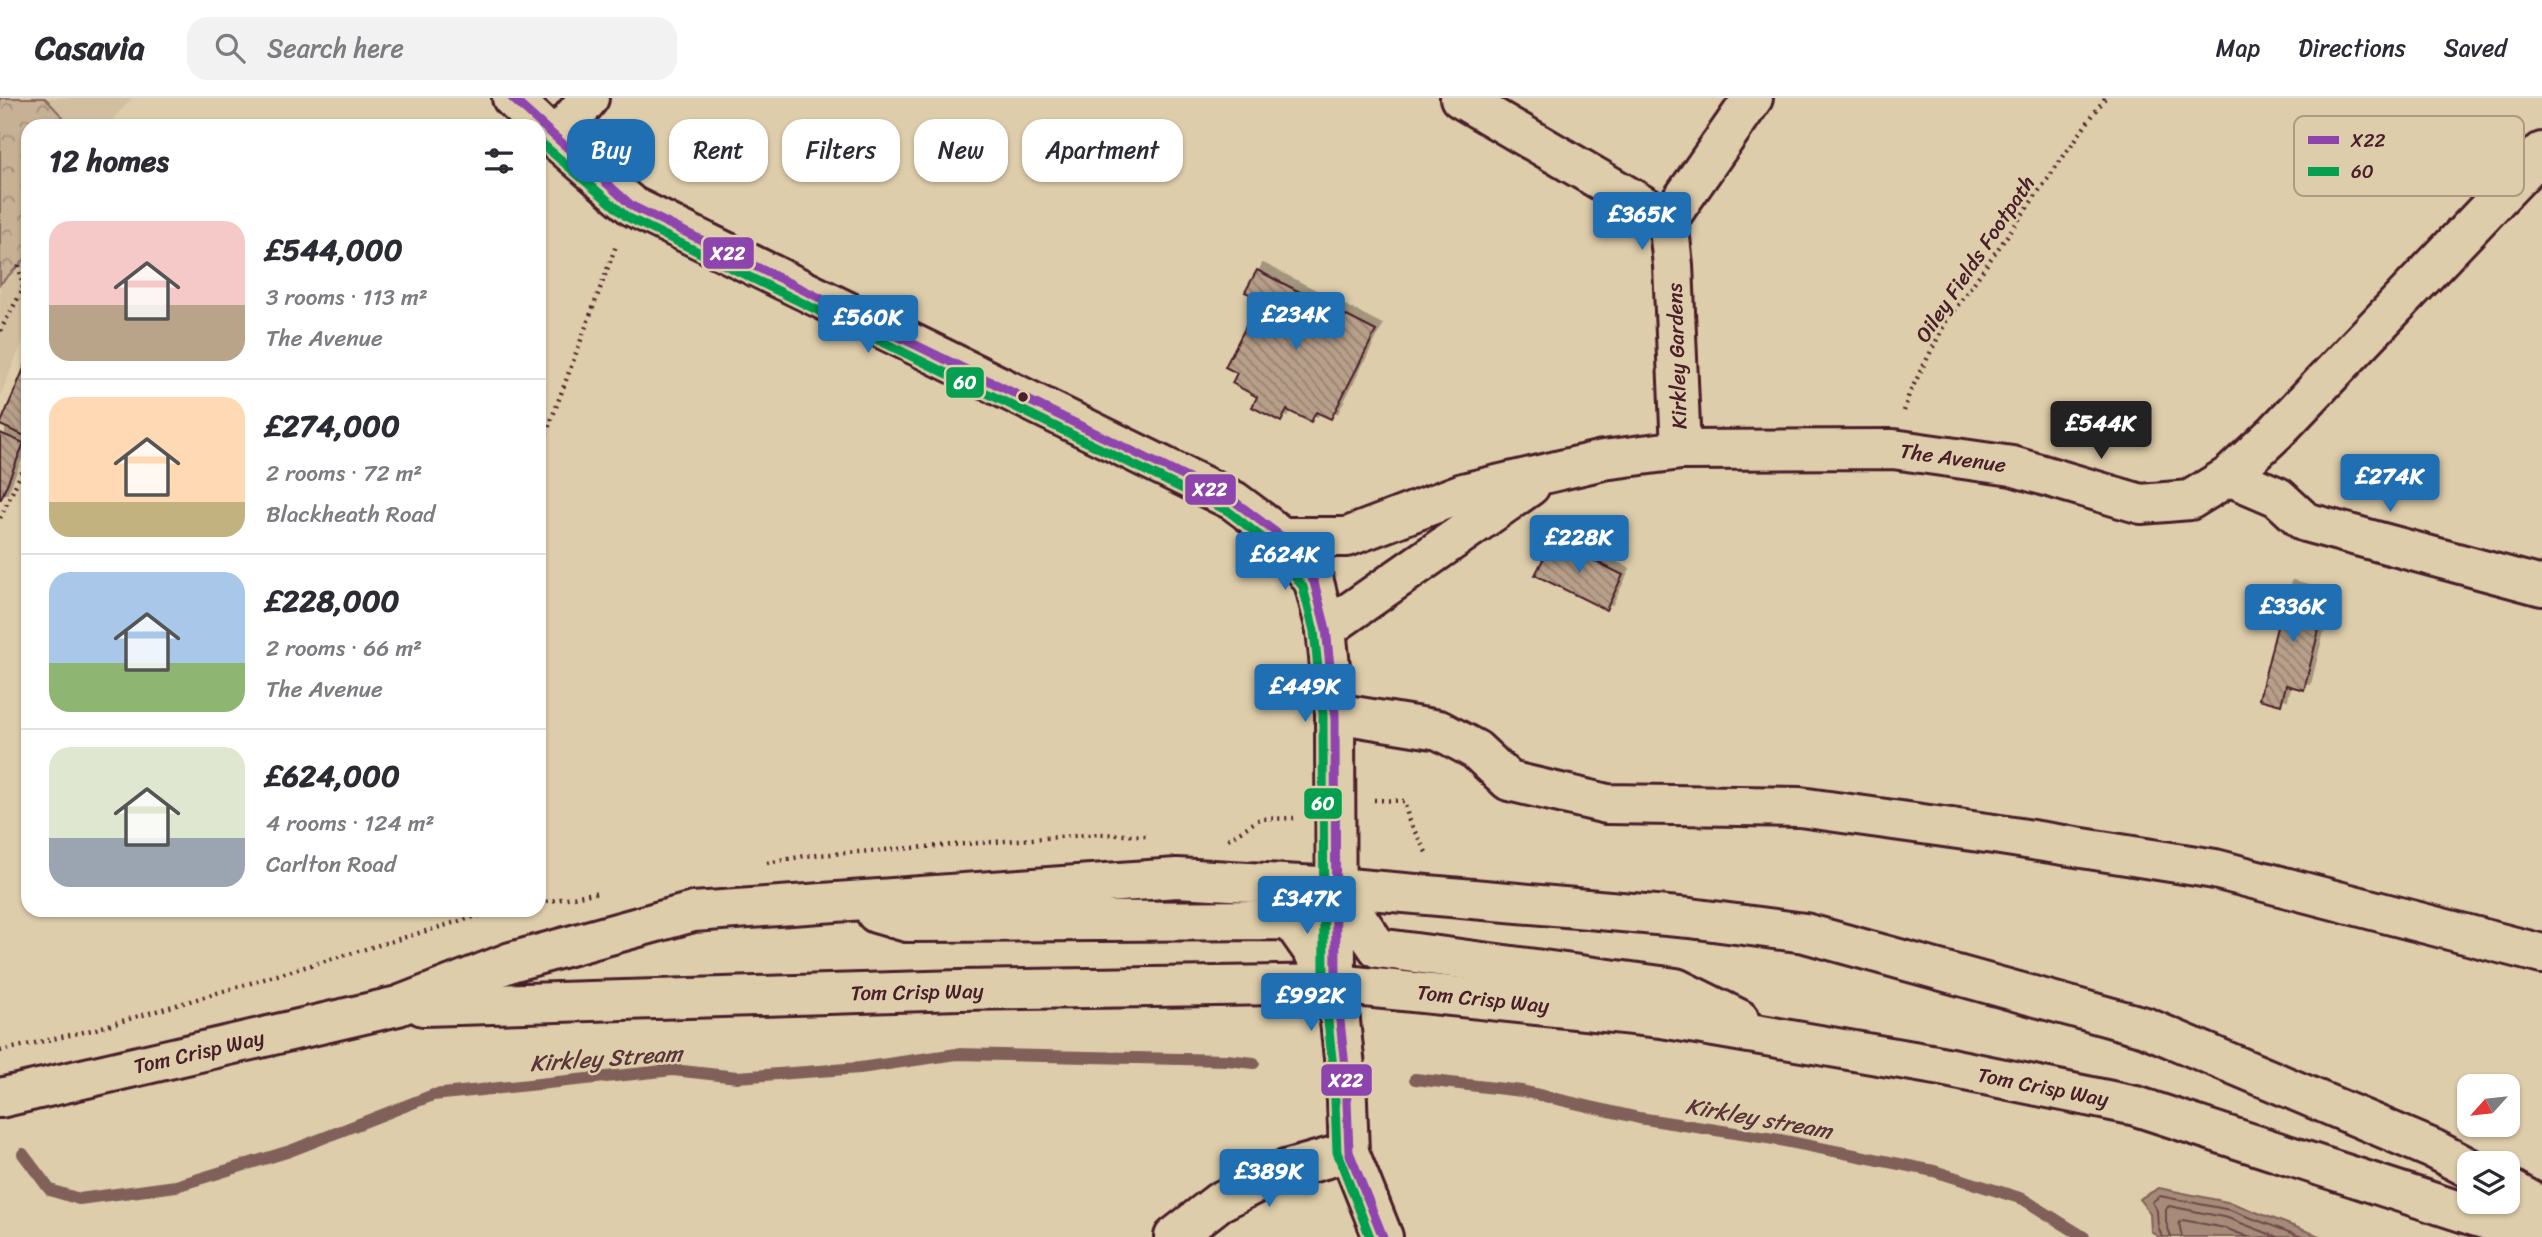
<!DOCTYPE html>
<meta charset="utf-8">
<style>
:root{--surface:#fff;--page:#f2f2f3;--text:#2b2b33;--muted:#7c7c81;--line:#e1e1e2;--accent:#1f6fb2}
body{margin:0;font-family:Sriracha,sans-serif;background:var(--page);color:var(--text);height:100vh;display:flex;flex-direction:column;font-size:26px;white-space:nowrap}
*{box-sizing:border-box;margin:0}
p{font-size:23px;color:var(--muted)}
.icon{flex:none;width:38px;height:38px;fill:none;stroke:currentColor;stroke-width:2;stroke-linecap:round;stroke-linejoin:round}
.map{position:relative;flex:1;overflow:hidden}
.side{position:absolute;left:21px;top:21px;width:525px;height:798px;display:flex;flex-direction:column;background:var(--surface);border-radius:21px;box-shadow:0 2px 5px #0004}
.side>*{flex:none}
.guide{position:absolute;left:567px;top:21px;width:665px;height:63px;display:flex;gap:14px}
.needle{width:46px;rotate:243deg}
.buttons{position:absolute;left:2457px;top:976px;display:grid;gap:14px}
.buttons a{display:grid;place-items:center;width:63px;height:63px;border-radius:14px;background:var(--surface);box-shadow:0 2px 5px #0004;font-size:35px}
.price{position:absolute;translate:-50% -60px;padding:0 16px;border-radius:7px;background:var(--accent);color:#fff;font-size:23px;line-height:46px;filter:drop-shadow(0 2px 4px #0008)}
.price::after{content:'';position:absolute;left:50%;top:42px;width:21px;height:16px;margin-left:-10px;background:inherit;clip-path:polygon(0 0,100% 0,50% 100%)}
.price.selected{background:#222;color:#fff}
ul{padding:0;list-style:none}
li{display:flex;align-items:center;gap:21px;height:175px;padding:0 28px}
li+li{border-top:2px solid var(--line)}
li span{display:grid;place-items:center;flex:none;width:196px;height:140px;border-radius:21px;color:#555}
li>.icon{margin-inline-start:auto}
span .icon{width:84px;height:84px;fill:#fffc;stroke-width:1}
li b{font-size:30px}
h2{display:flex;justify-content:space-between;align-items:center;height:84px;padding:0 28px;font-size:30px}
.pill{padding:0 24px;border-radius:21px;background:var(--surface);box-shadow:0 2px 5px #0004;font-size:24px;line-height:63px}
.pill.selected{background:var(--accent);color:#fff}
header{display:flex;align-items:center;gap:42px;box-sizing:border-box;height:98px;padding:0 35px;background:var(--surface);border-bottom:2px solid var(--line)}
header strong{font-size:33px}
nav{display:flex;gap:38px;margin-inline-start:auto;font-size:24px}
.search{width:490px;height:63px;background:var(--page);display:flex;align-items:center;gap:18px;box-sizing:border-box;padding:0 24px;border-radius:21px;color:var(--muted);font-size:26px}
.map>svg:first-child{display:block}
</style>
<header>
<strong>Casavia</strong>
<div class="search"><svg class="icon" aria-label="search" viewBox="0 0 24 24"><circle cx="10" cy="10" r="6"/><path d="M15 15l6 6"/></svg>Search here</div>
<nav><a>Map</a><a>Directions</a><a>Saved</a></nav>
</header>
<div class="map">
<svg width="2542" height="1139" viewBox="0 0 2542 1139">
<defs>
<pattern id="forest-crowns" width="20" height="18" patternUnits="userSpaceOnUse" patternTransform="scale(1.75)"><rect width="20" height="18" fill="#c6b195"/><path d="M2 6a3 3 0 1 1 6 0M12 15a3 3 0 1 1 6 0" fill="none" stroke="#a38f7a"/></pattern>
<pattern id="building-back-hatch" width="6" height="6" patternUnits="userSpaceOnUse" patternTransform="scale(1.75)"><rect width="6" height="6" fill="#b79f89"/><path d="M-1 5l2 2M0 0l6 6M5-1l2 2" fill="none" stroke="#978170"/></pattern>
<filter id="shadow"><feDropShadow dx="6" dy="-6" stdDeviation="0" flood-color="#0004"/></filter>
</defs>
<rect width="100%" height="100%" fill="#decdaa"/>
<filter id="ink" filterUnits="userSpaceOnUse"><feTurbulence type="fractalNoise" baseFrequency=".0143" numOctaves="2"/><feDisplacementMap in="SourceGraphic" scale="14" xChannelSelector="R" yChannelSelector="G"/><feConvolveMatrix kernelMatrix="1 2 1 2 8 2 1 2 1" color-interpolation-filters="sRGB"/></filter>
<g filter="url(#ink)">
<polygon fill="#d2bfa0" points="0,0 132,0 113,21 121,28 28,28 28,231 0,298"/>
<polygon fill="url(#forest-crowns)" stroke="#886860" stroke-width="2" points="0,0 45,0 71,28 28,28 28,158 0,186"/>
<polygon fill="#a68b79" stroke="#81605a" stroke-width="2" points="2159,1090 2232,1105 2322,1139 2159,1139 2151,1133 2150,1115 2139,1101"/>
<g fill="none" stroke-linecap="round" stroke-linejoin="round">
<g stroke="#6f4a4a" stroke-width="2">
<polyline points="2162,1139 2158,1128 2157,1113 2152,1104 2160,1098 2230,1112 2302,1139"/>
<polyline points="2171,1139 2166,1124 2166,1111 2169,1108 2228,1120 2277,1139"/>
<polyline points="2182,1139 2179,1125 2183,1122 2225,1130 2248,1139"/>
</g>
<g stroke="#81605a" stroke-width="12">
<polyline points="1415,981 1522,993 1639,1020 1780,1042 1934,1073 2023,1101 2084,1139"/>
<polyline points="23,1056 50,1092 79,1101 176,1088 290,1053 433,997 673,972 737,979 860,970 957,956 1227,962 1254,965"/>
</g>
</g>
<g fill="url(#building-back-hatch)" stroke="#4a1f2b" stroke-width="2" filter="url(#shadow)">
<polygon points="1257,172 1376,233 1331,321 1316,314 1311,324 1287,312 1281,324 1252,309 1257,299 1232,285 1237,275 1225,269 1260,201 1245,194"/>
<polygon points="28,261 28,336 27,339 0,327"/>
<polygon points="0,335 24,345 1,401 0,401"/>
<polygon points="1553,442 1623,477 1606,512 1535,477"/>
<polygon points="2287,489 2327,499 2304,592 2286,587 2281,607 2259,601"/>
</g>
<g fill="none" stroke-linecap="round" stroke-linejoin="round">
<defs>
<g id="minor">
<polyline points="512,0 555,41 632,108 1234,403 1282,439 1314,484 1326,531 1335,615 1336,886 1346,978 1349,1054 1383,1139"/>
<polyline points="1460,0 1668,122"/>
<polyline points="555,41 589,0"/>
<polyline points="1681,352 1673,167 1668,122 1753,0"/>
<polyline points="2229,378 2278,399 2305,424 2542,488"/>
<polyline points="1282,439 1347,439 1463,395 1603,362 1681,352 1893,351 2012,368 2141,406 2190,402 2229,378 2276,334 2542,54"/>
<polyline points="1326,531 1530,388"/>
<polyline points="1335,615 1439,632 1476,652 1509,683 1607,706 1800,709 1994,736 2215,771 2542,856"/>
<polyline points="1174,1139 1219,1104 1278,1074 1349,1054"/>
</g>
<g id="highway">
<polyline points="1336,789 1378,850 1676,890 1739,921"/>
<polyline points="876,815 907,824 1291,822 1336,886"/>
<polyline points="423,908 960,892 1336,886 1662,920 1936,967 2136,1008 2539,1139"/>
<polyline points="0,1000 398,908 511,864 693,814 1177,780 1336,789 1690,820 1805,835 2145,929 2433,1051 2469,1070"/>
<polyline points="2508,1090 2542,1109"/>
</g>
</defs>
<use href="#minor" stroke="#4a1f2b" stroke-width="44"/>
<use href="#highway" stroke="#4a1f2b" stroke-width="44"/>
<g stroke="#4a1f2b" stroke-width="4.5" stroke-dasharray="2 5" stroke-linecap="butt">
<polyline points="0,233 23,191 19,167"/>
<polyline points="1904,313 1909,296 1946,224 2105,0"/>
<polyline points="539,355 617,145"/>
<polyline points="0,420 28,361"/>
<polyline points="1374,702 1404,703 1409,723 1427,756"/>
<polyline points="1228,741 1260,721 1294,720"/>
<polyline points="767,765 805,758 1099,736 1146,738"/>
<polyline points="539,805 600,794"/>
<polyline points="0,953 92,932 497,812"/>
</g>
<use href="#minor" stroke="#decdaa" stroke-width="38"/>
<use href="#highway" stroke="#decdaa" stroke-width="38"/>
<defs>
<polyline id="bus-1" points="512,0 632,108 1234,403 1282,439 1314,484 1326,531 1335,615 1336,886 1346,978 1349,1054 1383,1139"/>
<polyline id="bus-2" points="539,43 627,119 1228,413 1273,448 1303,489 1314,533 1323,616 1324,886 1334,979 1337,1054 1370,1139"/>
</defs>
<use href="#bus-1" stroke="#decdaa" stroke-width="14"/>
<use href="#bus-2" stroke="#decdaa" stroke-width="14"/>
<use href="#bus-1" stroke="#8e44ad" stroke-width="9"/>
<use href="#bus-2" stroke="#049f4f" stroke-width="9"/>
</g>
</g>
<circle fill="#4a1f2b" stroke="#decdaa" stroke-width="2.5" cx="1023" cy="299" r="6"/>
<g text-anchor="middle" stroke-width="5" stroke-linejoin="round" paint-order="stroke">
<g font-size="21" fill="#4a1f2b" stroke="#decdaa">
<text transform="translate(1975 161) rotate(-56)" y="7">Oiley Fields Footpath</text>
<text transform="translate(1677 258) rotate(-92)" y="7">Kirkley Gardens</text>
<text transform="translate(1953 360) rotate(8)" y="7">The Avenue</text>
<text transform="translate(917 894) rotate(-1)" y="7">Tom Crisp Way</text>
<text transform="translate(1483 901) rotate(6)" y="7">Tom Crisp Way</text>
<text transform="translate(199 954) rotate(-13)" y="7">Tom Crisp Way</text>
<text transform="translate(2043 989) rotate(11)" y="7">Tom Crisp Way</text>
</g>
<g font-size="23" font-style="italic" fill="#5c353b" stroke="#decdaa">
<text transform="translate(606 960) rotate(-4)" y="8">Kirkley Stream</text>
<text transform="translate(1759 1020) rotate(10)" y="8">Kirkley stream</text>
</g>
</g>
<rect x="2294" y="18" width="230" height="80" rx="10" fill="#decdaa" stroke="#b29984" stroke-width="2"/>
<rect x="2308" y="38" width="31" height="8" fill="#8e44ad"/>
<rect x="2308" y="69" width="31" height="9" fill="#049f4f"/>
<g font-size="19" fill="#4a1f2b">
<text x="2351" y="49">X22</text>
<text x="2351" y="80">60</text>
</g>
<g stroke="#decdaa" stroke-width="2.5">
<rect x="702" y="138" width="53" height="34" rx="7" fill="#8e44ad"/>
<rect x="945" y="268" width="40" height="33" rx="7" fill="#049f4f"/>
<rect x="1184" y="375" width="53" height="33" rx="7" fill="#8e44ad"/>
<rect x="1303" y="689" width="40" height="33" rx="7" fill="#049f4f"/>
<rect x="1320" y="965" width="53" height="34" rx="7" fill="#8e44ad"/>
</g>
<g font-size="19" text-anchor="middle" font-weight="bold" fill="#fff">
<text x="728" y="162">X22</text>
<text x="965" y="291">60</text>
<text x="1210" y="398">X22</text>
<text x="1323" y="712">60</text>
<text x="1346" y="989">X22</text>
</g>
</svg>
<div class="buttons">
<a><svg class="needle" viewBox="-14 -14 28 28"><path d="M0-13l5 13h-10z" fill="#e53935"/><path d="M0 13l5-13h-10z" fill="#7c7c81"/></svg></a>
<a><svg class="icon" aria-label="layers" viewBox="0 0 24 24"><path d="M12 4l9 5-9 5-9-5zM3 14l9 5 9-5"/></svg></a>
</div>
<b class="price" style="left:1642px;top:154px">£365K</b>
<b class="price" style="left:1296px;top:254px">£234K</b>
<b class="price" style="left:868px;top:257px">£560K</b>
<b class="price selected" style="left:2101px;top:363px">£544K</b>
<b class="price" style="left:2390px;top:416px">£274K</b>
<b class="price" style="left:1579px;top:477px">£228K</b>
<b class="price" style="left:1285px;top:494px">£624K</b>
<b class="price" style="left:2293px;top:546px">£336K</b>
<b class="price" style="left:1305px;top:626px">£449K</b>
<b class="price" style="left:1307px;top:838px">£347K</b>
<b class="price" style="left:1311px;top:935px">£992K</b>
<b class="price" style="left:1269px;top:1111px">£389K</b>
<div class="guide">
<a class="pill selected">Buy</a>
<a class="pill">Rent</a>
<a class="pill">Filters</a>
<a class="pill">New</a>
<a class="pill">Apartment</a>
</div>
<section class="side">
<h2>12 homes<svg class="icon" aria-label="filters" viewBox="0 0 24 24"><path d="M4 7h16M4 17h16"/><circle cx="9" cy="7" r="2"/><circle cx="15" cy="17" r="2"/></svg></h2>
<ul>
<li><span style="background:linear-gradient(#f6c9c9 60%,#b9a48a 0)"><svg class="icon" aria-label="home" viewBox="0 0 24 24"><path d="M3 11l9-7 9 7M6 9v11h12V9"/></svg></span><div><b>£544,000</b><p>3 rooms · 113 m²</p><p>The Avenue</p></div></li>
<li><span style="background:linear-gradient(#ffd9b3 75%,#c2b280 0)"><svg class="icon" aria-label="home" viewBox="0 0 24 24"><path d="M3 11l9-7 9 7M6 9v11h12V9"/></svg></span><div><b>£274,000</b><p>2 rooms · 72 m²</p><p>Blackheath Road</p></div></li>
<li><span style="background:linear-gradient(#a9c7e8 65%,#8fb573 0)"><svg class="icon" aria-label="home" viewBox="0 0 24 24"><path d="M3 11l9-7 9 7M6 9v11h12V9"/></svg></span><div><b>£228,000</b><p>2 rooms · 66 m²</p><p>The Avenue</p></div></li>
<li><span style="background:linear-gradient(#dfe7d0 65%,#9aa5b1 0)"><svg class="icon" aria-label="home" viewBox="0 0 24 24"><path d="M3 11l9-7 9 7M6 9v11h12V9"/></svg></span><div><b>£624,000</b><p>4 rooms · 124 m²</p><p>Carlton Road</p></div></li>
</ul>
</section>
</div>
